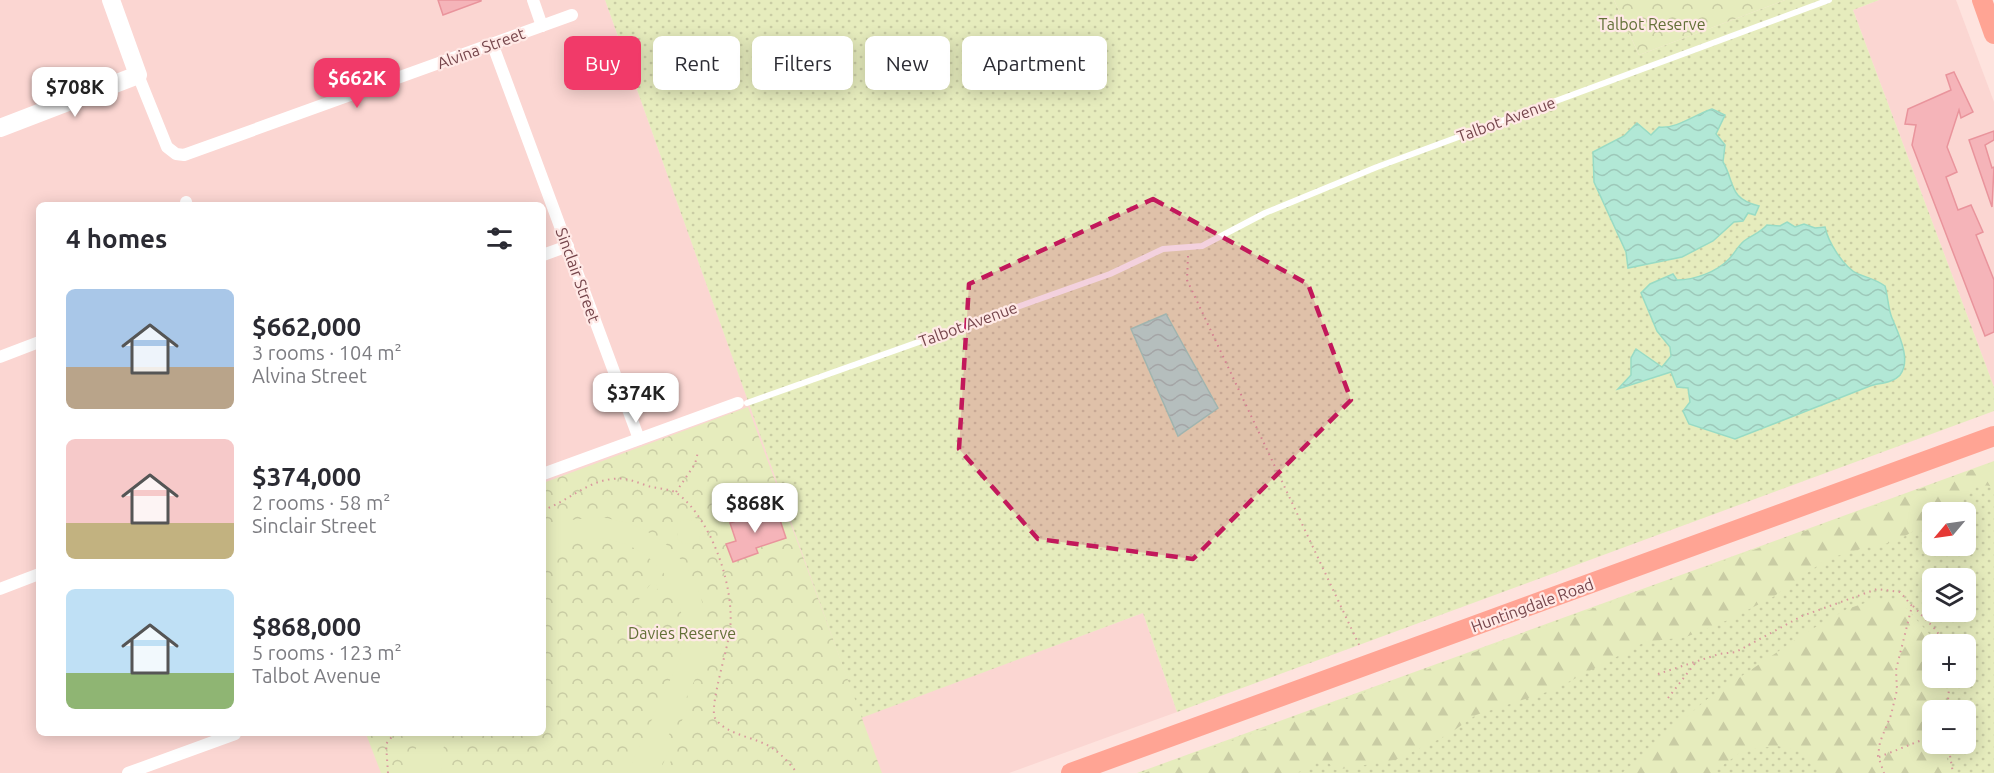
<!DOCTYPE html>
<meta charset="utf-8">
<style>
:root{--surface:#fff;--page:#f2f2f3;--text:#2b2b33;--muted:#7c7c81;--accent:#f13a69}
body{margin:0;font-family:Ubuntu,sans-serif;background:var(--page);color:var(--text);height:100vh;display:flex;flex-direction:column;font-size:22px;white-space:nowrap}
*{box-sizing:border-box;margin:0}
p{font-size:20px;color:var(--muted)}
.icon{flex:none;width:33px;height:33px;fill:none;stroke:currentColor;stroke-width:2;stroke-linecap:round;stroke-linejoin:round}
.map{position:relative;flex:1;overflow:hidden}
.details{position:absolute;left:36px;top:202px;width:510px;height:534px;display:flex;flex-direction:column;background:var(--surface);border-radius:9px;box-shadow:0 3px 15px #0003}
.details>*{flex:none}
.guide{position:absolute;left:564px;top:36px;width:570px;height:54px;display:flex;gap:12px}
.needle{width:39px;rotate:241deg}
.controls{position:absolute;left:1922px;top:502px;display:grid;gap:12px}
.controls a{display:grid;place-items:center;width:54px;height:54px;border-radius:9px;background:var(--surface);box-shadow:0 3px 15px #0003;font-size:30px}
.price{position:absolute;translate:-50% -51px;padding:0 14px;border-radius:12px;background:#fff;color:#222;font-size:20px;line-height:39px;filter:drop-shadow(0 2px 3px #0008)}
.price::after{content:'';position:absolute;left:50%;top:36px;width:18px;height:14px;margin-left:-9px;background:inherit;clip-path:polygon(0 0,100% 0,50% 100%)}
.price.active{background:var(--accent);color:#fff}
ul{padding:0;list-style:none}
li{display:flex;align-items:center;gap:18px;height:150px;padding:0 30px}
li span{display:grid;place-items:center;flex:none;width:168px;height:120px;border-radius:9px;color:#555}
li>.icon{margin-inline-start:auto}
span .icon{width:72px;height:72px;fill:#fffc;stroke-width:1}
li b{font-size:26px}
h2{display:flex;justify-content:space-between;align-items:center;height:72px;padding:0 30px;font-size:26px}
.pill{padding:0 21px;border-radius:9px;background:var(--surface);box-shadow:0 3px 15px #0003;font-size:21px;line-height:54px}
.pill.active{background:var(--accent);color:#fff}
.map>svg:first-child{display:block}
</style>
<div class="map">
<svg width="1994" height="773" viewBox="0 0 1994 773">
<defs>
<pattern id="grass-dots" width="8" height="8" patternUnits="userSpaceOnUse" patternTransform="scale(1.5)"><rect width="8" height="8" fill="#e6ecbd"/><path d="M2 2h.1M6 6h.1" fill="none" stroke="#c9cca4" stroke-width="1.8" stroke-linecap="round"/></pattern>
<pattern id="forest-firs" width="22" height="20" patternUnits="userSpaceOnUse" patternTransform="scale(1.5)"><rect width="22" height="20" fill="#e6ecbd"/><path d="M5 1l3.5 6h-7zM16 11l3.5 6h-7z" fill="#c9cca4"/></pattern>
<pattern id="park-crowns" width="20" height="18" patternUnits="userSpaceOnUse" patternTransform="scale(1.5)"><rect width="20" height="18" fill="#e6ecbd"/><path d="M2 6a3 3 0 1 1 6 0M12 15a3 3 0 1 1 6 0" fill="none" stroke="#c9cca4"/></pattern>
<pattern id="water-waves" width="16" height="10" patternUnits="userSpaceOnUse" patternTransform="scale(1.5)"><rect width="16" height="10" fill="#b2e8d6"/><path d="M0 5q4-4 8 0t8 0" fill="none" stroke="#9dc8b9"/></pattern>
</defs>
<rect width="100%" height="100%" fill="#fee3de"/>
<g fill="#fbd6d2" fill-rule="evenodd">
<path d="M0 0H605L861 717 1143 613 1177 712 1009 773H0ZM39 206H543V734H39Z"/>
<polygon points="1879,0 1956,0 1994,102 1994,387 1853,10"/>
</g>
<g fill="url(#grass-dots)" fill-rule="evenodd">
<polygon points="605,0 1614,0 1639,55 1785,0 1879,0 1853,10 1994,387 1994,411 1177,712 1143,613 861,718"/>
<path d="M1994 461V773H1137ZM1932 513H1965V546H1932ZM1932 579H1965V612H1932ZM1932 645H1965V678H1932ZM1932 711H1965V744H1932Z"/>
</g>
<g fill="url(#forest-firs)">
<path d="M1994 462V487C1972 481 1964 494 1951 510L1932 513V520L1895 542 1867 547 1827 559 1773 597 1728 620 1686 637 1645 642 1553 690 1476 715 1446 736 1395 760 1335 770 1328 762H1318L1297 773H1144Z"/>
<polygon points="1874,600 1900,601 1939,645 1932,645 1932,678 1945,678 1943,711 1932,711 1932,744 1944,744 1950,773 1820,773 1797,750 1777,746 1744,750 1712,773 1622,773 1706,700 1807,632 1847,609"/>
</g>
<g fill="url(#park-crowns)">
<polygon points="1614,0 1785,0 1639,55"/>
<polygon points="748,407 882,773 381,773 366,734 543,734 543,483"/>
</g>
<g fill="#e6ecbd">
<polygon points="694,516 702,527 699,540 693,543 684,544 677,539 678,522 687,519 691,521"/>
<path d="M596 517C656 522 697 560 706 619L720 626 651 773H627L679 661C703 577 619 504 543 556V530L564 521Z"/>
<polygon points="652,582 659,587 619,640 612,635"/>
<polygon points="687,709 695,712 665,773 659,773"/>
<polygon points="423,734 447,734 441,758 442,773 404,773"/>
</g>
<g fill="url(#water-waves)" stroke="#98dbc5" stroke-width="1.5">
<path d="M1712 109 1725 115 1716 134 1725 145 1723 162C1735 182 1728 199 1759 206L1755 215 1748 213 1743 221 1734 222 1713 241 1682 257 1628 268 1626 252 1594 182 1593 152 1624 136 1637 123 1651 135 1659 127C1677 129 1694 115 1712 109Z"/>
<path d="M1787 222 1795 227 1804 224 1815 228 1825 227C1828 242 1844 268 1858 274 1868 278 1875 279 1885 286 1888 296 1888 309 1892 318 1898 333 1912 360 1900 375 1893 383 1879 383 1870 386L1735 439 1689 424 1683 411 1690 402 1688 388 1677 387 1671 372 1618 389 1631 375V358L1636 349 1662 367 1671 356 1670 347 1657 331 1641 293 1650 284 1673 274 1677 280C1694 280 1717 272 1729 259 1734 254 1738 246 1744 241 1752 235 1760 233 1767 225L1780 226Z"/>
<polygon points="1166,314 1218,408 1178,436 1131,329"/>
</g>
<g fill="#f5b4b9" stroke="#e9949c" stroke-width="1.5">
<polygon points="438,0 481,0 481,1 443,15"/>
<polygon points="1954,72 1973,112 1961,118 1959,110 1947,147 1957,172 1946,177 1958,210 1971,205 1983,232 1976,235 1994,280 1994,332 1985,336 1912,145 1916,125 1905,124 1908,109 1951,90 1946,75"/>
<polygon points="1994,131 1994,140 1985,145 1992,168 1994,167 1992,207 1969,140"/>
<polygon points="776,508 786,538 756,548 758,553 733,562 726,544 736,541 730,523"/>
</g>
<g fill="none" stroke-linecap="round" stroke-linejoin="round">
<g stroke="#d9989e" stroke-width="2" stroke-dasharray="1.5 4.5" stroke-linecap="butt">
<polyline points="1188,256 1187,280 1361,649"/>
<polyline points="676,492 695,464 698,452"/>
<path d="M543 510C567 502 587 481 613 479 626 477 636 482 648 486 657 489 670 488 678 494 712 520 735 588 730 630 728 648 709 707 715 718 726 736 759 737 775 750 783 756 791 765 797 773"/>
<polyline points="1913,606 1935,629 1946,645"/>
<polyline points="1658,674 1719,654 1736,652 1802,616 1877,589 1900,592 1912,606 1896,670 1897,690 1891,715 1880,742 1878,756 1884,773"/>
<polyline points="1668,698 1696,662"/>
<polyline points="1947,711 1950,678"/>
<polyline points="1948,744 1953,773"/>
<polyline points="1879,757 1932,736"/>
<polyline points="388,773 386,744 394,734"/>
</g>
<polyline stroke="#fff" stroke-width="6" points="747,403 1110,274 1163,249 1202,246 1265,213 1377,167 1829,0"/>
<g stroke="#fff" stroke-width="12">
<polyline points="533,0 542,26"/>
<polyline points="492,43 639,439"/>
<polyline points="138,75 167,147 176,154 184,155 572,15"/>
<polyline points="186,202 187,206"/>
<polyline points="543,255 568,246"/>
<polyline points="0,357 39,342"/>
<polyline points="543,474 738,403"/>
<polyline points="0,589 39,574"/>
<polyline points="128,773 235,734"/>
</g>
<polyline stroke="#fff" stroke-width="18" points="0,128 138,75 111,0"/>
<g stroke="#ffa494" stroke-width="20">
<polyline points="1982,0 1994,34"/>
<polyline points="1071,773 1994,436"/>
</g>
</g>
<path fill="#c2185b" fill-opacity="0.2" stroke="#c2185b" stroke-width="4.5" stroke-dasharray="12 8" stroke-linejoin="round" d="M1153 199 1308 284 1351 400 1193 559 1038 539 959 449 969 284Z"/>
<g text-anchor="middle" stroke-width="4.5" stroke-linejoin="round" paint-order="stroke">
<g font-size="16" fill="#637037" stroke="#ffe9e6">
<text x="1652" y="30">Talbot Reserve</text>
<text x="682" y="639">Davies Reserve</text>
</g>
<g font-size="16" fill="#75454b" stroke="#ffe9e6">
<text transform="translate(481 48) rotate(-20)" y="6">Alvina Street</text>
<text transform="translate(1506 119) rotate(-20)" y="6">Talbot Avenue</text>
<text transform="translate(578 275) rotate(70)" y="6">Sinclair Street</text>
<text transform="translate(968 324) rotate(-20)" y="6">Talbot Avenue</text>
<text transform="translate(1532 605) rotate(-20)" y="6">Huntingdale Road</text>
</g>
</g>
</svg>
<div class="controls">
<a><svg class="needle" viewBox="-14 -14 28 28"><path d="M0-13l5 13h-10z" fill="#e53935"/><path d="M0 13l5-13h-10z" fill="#7c7c81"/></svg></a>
<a><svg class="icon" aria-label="layers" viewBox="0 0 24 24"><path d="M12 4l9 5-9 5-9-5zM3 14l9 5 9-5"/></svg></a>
<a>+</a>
<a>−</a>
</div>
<b class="price active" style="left:357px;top:109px">$662K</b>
<b class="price" style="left:75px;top:118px">$708K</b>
<b class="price" style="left:636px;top:424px">$374K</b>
<b class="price" style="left:755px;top:534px">$868K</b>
<div class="guide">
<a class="pill active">Buy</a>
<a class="pill">Rent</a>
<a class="pill">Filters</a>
<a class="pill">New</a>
<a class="pill">Apartment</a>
</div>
<section class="details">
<h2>4 homes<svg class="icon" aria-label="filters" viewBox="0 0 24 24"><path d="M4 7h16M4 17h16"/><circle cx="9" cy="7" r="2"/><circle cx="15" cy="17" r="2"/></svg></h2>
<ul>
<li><span style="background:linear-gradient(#a9c7e8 65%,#b9a48a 0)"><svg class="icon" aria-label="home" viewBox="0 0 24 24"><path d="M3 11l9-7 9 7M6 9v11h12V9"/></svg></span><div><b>$662,000</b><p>3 rooms · 104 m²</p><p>Alvina Street</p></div></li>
<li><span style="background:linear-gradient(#f6c9c9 70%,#c2b280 0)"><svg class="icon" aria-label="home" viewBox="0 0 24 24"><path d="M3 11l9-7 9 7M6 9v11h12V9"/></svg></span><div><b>$374,000</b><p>2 rooms · 58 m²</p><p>Sinclair Street</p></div></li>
<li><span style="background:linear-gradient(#bfe0f5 70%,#8fb573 0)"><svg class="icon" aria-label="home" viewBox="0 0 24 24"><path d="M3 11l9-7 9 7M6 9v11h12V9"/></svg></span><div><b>$868,000</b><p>5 rooms · 123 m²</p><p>Talbot Avenue</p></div></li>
</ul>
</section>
</div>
